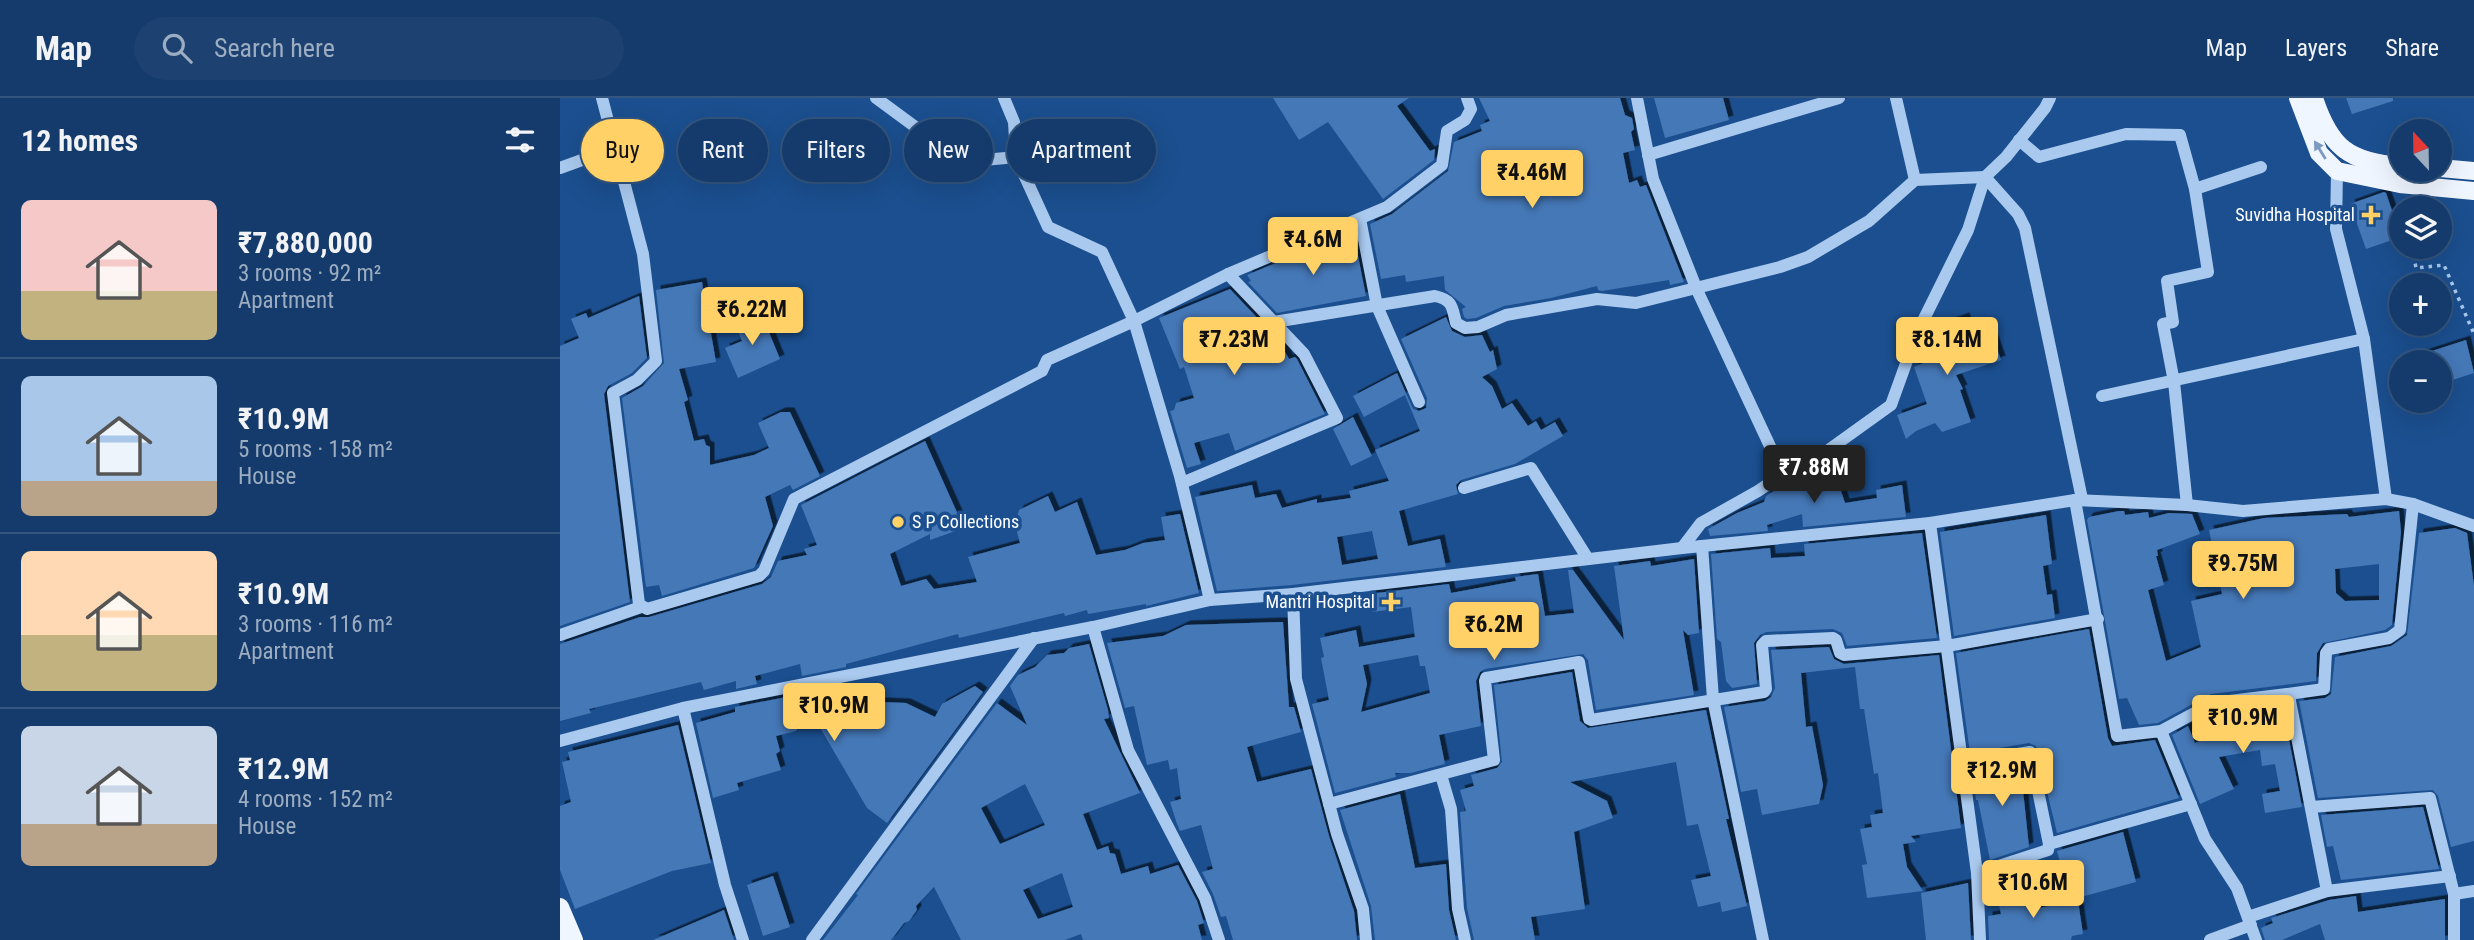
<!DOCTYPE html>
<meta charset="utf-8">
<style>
:root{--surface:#143b6b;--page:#1d4271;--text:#f1f3f6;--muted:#9dadc1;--line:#33557e;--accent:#ffd166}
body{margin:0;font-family:"Roboto Condensed",sans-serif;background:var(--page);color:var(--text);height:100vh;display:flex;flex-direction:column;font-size:26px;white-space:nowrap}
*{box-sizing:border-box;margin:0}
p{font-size:23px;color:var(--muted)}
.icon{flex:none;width:38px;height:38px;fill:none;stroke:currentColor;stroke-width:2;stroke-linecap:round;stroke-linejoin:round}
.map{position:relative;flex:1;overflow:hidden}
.details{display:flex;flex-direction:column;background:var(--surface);width:560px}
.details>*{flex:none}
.guide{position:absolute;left:21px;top:21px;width:665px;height:63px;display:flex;gap:14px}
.needle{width:46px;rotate:338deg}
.fabs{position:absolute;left:1829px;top:21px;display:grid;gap:14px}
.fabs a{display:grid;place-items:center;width:63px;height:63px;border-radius:50%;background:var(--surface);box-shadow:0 7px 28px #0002,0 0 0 2px var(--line);font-size:35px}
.price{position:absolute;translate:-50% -60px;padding:0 16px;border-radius:7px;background:var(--accent);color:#111;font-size:23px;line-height:46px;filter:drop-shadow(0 2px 4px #0008)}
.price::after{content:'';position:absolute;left:50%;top:42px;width:21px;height:16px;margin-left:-10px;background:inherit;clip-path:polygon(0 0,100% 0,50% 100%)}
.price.active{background:#222;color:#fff}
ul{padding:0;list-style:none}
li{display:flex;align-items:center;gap:21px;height:175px;padding:0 21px}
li+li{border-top:2px solid var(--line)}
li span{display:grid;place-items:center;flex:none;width:196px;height:140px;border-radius:10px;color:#555}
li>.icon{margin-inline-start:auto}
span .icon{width:84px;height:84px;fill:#fffc;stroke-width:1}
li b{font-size:30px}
h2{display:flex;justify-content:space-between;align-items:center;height:84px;padding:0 21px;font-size:30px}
.tag{padding:0 24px;border-radius:32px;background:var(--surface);box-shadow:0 7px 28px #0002,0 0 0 2px var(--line);font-size:24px;line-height:63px}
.tag.active{background:var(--accent);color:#111}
header{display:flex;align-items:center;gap:42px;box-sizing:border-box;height:98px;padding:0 35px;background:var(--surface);border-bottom:2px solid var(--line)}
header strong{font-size:33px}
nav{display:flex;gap:38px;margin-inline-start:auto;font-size:24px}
.search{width:490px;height:63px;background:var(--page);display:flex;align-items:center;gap:18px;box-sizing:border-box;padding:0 24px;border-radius:38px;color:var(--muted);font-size:26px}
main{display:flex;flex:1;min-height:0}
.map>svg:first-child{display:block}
</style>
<header>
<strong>Map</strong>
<div class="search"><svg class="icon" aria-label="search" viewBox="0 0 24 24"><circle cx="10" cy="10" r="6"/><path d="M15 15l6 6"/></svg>Search here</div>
<nav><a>Map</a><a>Layers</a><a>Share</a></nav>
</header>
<main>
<section class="details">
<h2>12 homes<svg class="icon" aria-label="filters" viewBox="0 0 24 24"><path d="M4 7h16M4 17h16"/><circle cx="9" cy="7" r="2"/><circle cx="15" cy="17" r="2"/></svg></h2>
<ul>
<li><span style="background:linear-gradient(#f6c9c9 65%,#c2b280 0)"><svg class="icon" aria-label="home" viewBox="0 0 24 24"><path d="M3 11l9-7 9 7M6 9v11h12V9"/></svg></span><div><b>₹7,880,000</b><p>3 rooms · 92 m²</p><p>Apartment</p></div></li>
<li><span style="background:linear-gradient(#a9c7e8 75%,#b9a48a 0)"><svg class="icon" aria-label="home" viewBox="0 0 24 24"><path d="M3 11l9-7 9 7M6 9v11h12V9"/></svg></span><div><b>₹10.9M</b><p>5 rooms · 158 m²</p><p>House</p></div></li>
<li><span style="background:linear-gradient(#ffd9b3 60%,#c2b280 0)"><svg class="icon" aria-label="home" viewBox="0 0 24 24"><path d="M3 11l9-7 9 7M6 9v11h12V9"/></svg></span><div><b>₹10.9M</b><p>3 rooms · 116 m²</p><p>Apartment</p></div></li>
<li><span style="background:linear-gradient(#c9d6e8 70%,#b9a48a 0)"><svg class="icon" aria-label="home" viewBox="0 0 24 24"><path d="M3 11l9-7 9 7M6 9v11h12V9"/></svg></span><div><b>₹12.9M</b><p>4 rooms · 152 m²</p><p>House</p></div></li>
</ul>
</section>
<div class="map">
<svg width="1914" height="842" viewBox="0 0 1914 842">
<defs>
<filter id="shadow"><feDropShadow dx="4.5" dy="-4.5" stdDeviation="0" flood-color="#0009"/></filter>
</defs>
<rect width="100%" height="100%" fill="#1b4f8f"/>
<g fill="#4478b7" fill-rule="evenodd" filter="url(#shadow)">
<polygon points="713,0 849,0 837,8 870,53 875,51 874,62 823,101 768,24 739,42"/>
<polygon points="919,0 1060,0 1065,17 1072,20 1074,31 1071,34 1075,52 1063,55 1069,85 1077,82 1080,89 1086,87 1124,184 1110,187 1109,182 1042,193 1038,192 1037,188 991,200 944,208 916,220 907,221 904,219 902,211 906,209 885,192 884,178 846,184 845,177 821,181 810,126 832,116 888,73 894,44 922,33 920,27 930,23"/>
<polygon points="1094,0 1163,0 1169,22 1105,40"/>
<polygon points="1786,0 1833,0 1833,3 1792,16"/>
<polygon points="1824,94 1826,95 1841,139 1806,151 1790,106"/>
<polygon points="793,133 806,198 717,215 688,184 691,183 687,177"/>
<polygon points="142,184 156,264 119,271 128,302 124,304 134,343 144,341 146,347 150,349 150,367 194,357 209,350 198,325 221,314 230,314 260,378 233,392 230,387 205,399 213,428 194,470 102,498 99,487 86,489 62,300 83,288 104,265 96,192"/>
<polygon points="670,191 719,243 729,261 735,259 737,261 765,316 675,353 669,335 634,345 641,366 627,370 610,313 614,312 616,305 634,300 624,269 620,271 599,220"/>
<polygon points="79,198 87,260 72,275 48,288 44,296 70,504 0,528 0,248 19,240 11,221 26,215 28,220"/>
<polygon points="201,215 220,261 178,280 165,250 182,243 175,226"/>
<path d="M886 219 892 233 905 239 922 237 930 254 933 252 937 271 922 279 932 288 942 311 952 305 968 328 976 323 981 332 995 324 1003 338 955 366 901 382 896 387 898 396 839 413 848 448 880 441 886 469 732 487 657 493 635 399 692 387 695 400 716 396 722 410 757 401V405L791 400 789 393 829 383 815 352 860 333 845 297 804 319 793 298 837 275 853 311 859 313 866 310 867 300 841 241ZM812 433 818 461 782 467 777 439Z"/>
<polygon points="1405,219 1413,245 1433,239 1441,262 1396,277 1403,291 1400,292 1411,324 1382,334 1375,325 1356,333 1346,341 1337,317 1367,306 1354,269 1363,265 1360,252 1365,239 1379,235 1379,228"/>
<polygon points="1906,242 1914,275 1880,286 1880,264 1847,264 1847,261"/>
<polygon points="793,319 812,358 791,368 773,331"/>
<polygon points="365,343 404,430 370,442 370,436 330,456 341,488 366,481 374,491 417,484 408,459 460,445 455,426 459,412 488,398 495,414 517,404 536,457 565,452 583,445 605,442 601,419 620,416 639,495 586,508 586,506 528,516 527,512 505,518 504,515 399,540 398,536 286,566 286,569 242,578 240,566 195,578 197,586 176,591 176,583 144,592 141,584 29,611 31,615 0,623 0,546 80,519 89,519 202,486 211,479 218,463 247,457 244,451 257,447 241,407"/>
<polygon points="1273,360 1280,379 1277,381 1285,405 1317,400 1316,392 1342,387 1346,419 1243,429 1242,416 1207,427 1208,433 1150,438 1148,431 1177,415 1204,404 1206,398 1217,391 1231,386 1230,382"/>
<path d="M1559 413H1564L1565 417 1588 414 1589 420 1609 415 1632 416 1640 436 1597 452 1598 458H1596L1604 487 1588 492 1606 563 1641 549 1631 503 1662 496 1649 432 1704 420 1787 416 1789 419 1839 413 1841 434 1832 527 1825 532 1763 545 1757 555 1756 583 1651 596 1598 625 1579 627 1567 600 1559 601 1527 422 1529 419ZM1819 466V502L1785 503 1776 495 1775 471Z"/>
<polygon points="1486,417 1492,466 1483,468 1487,497 1492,496 1495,520 1394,538 1380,434"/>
<polygon points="1895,430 1907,435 1914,488 1914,743 1891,749 1878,698 1873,692 1758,700 1739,603 1765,600 1771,596 1775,559 1831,548 1847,537 1859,435"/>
<polygon points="1362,435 1377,540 1287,548 1282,535 1273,531 1206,534 1200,537 1194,545 1197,586 1172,590 1166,583 1161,544 1157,541 1151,456 1210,450 1211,460 1245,458 1244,446"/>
<path d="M1134 461 1139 535 1128 537 1123 532 1134 597 1036 612 1028 562 1023 556 925 571 920 574 916 583 921 628 879 637 885 666 851 675H835L836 679 775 695 752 606 769 602 761 560 764 559 760 540 796 532 799 549 855 539 851 509 812 514 809 496 889 486 891 495 956 483 955 479 978 476 985 518 1014 515 1008 472H1013L1064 542 1054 468 1090 463 1091 468ZM858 557 860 568H865L870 595 801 614 807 586 803 567Z"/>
<polygon points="723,524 729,609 734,609 741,634 687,649 697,684 751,671 769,738 794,813 797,842 673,842 666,818 661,819 653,796 642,774 653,771 641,727 620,733 617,726 610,704 621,701 617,670 610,672 608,662 587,667 574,608 565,610 547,545 603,538 626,527"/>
<polygon points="1529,531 1548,640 1552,648 1595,642 1619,700 1497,735 1476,648 1469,645 1410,655 1396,555"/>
<path d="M529 546 548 612 549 620 544 621 580 695 523 716 537 752 548 748 550 755 555 756 561 776 588 768 590 776 618 767 637 803 644 825 638 827 642 842H523L521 836 505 842H401L374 789 356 808 357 812 349 823 344 825 331 842H263L298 797 296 796 437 605 467 627 450 588 458 577 475 569 487 557 504 555 509 550ZM465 686 485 727 440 746 421 710ZM502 775 513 809 478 821 463 792Z"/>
<polygon points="1269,549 1274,561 1284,566 1379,557 1401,730 1351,738 1356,744 1343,746 1347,769 1363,793 1307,800 1302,767 1307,766 1300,731 1312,729 1310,717 1323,715 1318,675 1314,676 1304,611 1300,611 1295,569 1241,575 1246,629 1252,628 1263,687 1259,706 1202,717 1197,691 1181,694 1164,609 1205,603 1211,599 1215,590 1211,552"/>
<polygon points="1012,574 1020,623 1028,630 1146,612 1169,721 1166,721 1187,808 1162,814 1160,804 1138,809 1131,782 1151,778 1138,726 1127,728 1116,664 1010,684 1047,703 1053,720 1014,734 1025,811 971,819 975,842 914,842 907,810 900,714 906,713 900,692 914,688 911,677 937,670 942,664 934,587"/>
<polygon points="415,588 423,594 327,725 307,710 255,621 241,626 236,633 216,638 220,653 216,656 221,672 177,685 179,692 153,700 136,625 175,614 175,609 272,590 284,625 320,604 346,605 375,619 382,606"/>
<polygon points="1722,605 1742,709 1705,715 1702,696 1720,693 1715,666 1702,668 1700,652 1659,659 1674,691 1640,706 1612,637 1628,628 1635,645 1666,632 1663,613"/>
<polygon points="118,627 151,765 112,773 15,811 0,772 0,708 11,704 2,664 10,662 8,654"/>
<polygon points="1460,664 1469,749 1430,762 1418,702 1416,702 1412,672"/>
<polygon points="840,696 855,770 886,766 889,812 896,842 815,842 811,808 780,712"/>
<polygon points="1863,709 1879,771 1781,782 1773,748 1767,749 1761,717"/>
<polygon points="1563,734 1576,784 1510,802 1497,753"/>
<polygon points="213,778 230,829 203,838 187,787"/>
<polygon points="1408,785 1411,842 1366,842 1361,795"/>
<polygon points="1465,788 1472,811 1518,803 1523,836 1512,838 1511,842 1429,842 1428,818 1441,816 1437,798 1444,797 1445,793"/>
<polygon points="1796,798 1798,814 1885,801 1885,842 1765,842 1760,826 1722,842 1705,842 1701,830 1713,825 1711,820 1769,802"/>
<polygon points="164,812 174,842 93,842"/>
</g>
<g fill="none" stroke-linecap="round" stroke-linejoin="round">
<g stroke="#a9c9ee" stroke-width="3.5" stroke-dasharray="3.5 5" stroke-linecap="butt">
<polyline points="1843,102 1845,110"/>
<polyline points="1852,149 1856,170 1884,167 1914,236"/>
</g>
<g stroke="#a9c9ee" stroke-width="12">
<polyline points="42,0 83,156 96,263 77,282 53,295 79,506 87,511 199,478 204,473 234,401 482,273 487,262 574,223 668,176 827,109 882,67 887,33 905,22 911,11 907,0"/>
<polyline points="316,0 403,64 456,59 488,129 542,154 574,223 620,378 650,502"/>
<polyline points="444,0 454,24 456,59"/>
<polyline points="1077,0 1093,81 1137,192 1223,376"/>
<polyline points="1336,0 1355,82"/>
<polyline points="1459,42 1479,59 1566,36 1620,37 1635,91 1701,69"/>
<polyline points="1088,57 1279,0"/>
<polyline points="0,70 55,50"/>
<polyline points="1777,73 1776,131 1804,241 1826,401"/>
<polyline points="800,121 817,208 859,304"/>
<path d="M714 224 875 198C893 202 892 209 896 225L905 230 918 229 946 217 1037 201 1076 205 1220 169 1248 159 1309 123 1355 82 1425 79 1458 116 1465 130 1522 401"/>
<polyline points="1542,298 1804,241"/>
<polyline points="622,385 777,320 744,256 668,176"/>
<polyline points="904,390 971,370 1028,461"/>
<polyline points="1515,402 1557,638 1601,633 1645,741 1677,790 1696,842"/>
<polyline points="1627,407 1614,284 1603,226 1613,224 1607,183 1648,174 1635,91"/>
<polyline points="1370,425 1417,775 1420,842"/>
<polyline points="1142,448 1153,601 1203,842"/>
<polyline points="1122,450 1141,425 1198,393 1223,376 1260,358 1331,307 1357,235 1408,132 1425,79 1446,59 1485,10 1490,0"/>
<polyline points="733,496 736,581 777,736 803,811 806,842"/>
<polyline points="533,529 568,652 645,800 659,842"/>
<polyline points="0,537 81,509"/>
<polyline points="1728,596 1764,591 1766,555 1769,551 1829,540 1840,532 1853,406"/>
<polyline points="123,610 165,787 183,842"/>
<polyline points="1601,633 1653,605 1727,596 1729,598 1767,793 1688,819"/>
<polyline points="0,643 123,610 533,529 650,502 733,496 1122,450 1370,425 1515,402 1627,407 1683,413 1826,401 1853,406 1914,428"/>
<polyline points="1401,665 1470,654 1489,746 1488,752 1417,775"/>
<polyline points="881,677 891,711 898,811 905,842"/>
<polyline points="769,706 934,662 925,583 926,580 1019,564 1029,621 1031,622 1204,594 1206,591 1202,547 1206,543 1273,540 1276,542 1280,555 1284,557 1387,548 1538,521"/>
<polyline points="1751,709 1870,700 1894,796"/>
<polyline points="1489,746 1631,706"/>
<polyline points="1767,793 1890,778"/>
<polyline points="252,842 474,540"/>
<polyline points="1650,842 1691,827"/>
<polyline points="1894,842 1894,796 1914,793"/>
</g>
<g stroke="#f0f6ff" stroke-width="18">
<polyline points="1738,0 1759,55 1777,73 1840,86 1914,93"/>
<path d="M1754 0C1770 49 1788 64 1841 68"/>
<polyline points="1880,70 1914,73"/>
<polyline points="0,809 14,842"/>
<polyline points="0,841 0,842"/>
</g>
</g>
<defs><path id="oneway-solid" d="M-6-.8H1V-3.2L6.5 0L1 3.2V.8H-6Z" transform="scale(1.75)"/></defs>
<use fill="#7b9ac1" href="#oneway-solid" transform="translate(1760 52) rotate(-122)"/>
<g fill="#ffd166" stroke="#1b4f8f" stroke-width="2.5">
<path d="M1807.5 106.5h7v7h7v7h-7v7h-7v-7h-7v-7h7z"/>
<circle cx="338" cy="424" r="7"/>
<path d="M827.5 493.5h7v7h7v7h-7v7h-7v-7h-7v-7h7z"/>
</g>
<g text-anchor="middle" stroke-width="7" stroke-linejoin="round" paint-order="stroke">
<g font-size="18" fill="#fff" stroke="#1b4f8f" text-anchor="end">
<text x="1795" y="123">Suvidha Hospital</text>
<text x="352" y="430" text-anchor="start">S P Collections</text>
<text x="815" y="510">Mantri Hospital</text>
</g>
</g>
</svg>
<div class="fabs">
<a><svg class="needle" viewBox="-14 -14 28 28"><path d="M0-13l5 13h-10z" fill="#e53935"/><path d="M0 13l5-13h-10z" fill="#9dadc1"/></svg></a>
<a><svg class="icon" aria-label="layers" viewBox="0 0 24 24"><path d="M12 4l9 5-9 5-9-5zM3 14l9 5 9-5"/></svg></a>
<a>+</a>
<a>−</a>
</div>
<b class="price" style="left:972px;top:112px">₹4.46M</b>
<b class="price" style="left:753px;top:179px">₹4.6M</b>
<b class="price" style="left:192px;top:249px">₹6.22M</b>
<b class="price" style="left:674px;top:279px">₹7.23M</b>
<b class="price" style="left:1387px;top:279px">₹8.14M</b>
<b class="price active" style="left:1254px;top:407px">₹7.88M</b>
<b class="price" style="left:1683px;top:503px">₹9.75M</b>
<b class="price" style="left:934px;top:564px">₹6.2M</b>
<b class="price" style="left:274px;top:645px">₹10.9M</b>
<b class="price" style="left:1683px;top:657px">₹10.9M</b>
<b class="price" style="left:1442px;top:710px">₹12.9M</b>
<b class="price" style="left:1473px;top:822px">₹10.6M</b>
<div class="guide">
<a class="tag active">Buy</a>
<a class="tag">Rent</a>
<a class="tag">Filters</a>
<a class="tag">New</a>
<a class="tag">Apartment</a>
</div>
</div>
</main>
